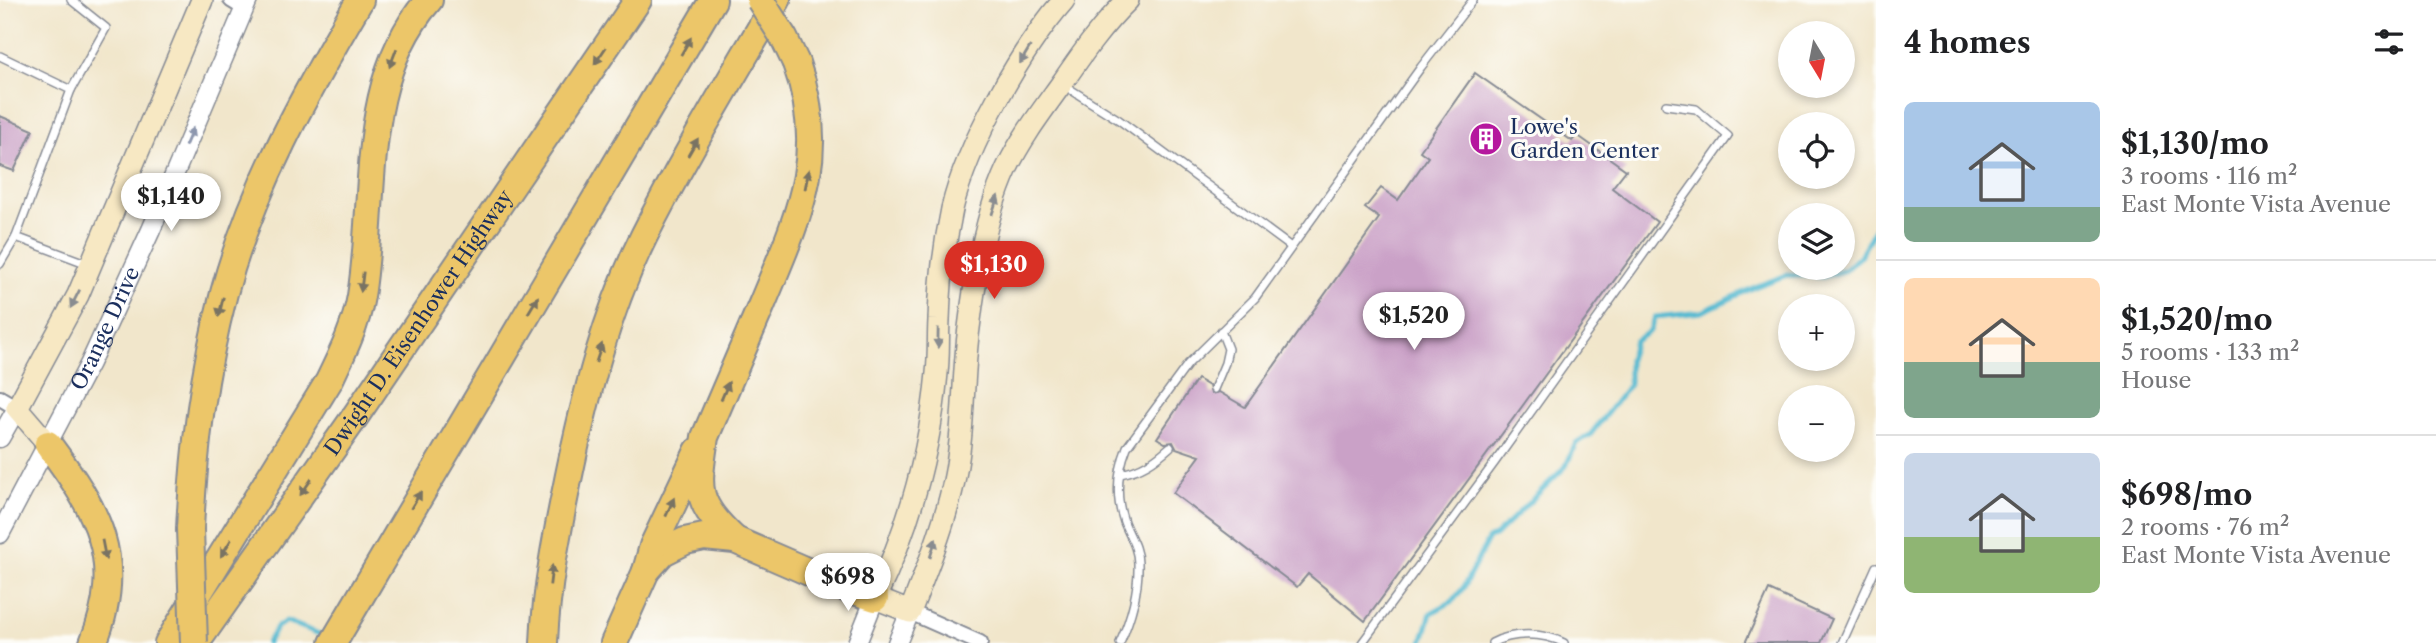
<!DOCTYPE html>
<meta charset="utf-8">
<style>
:root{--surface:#fff;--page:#f2f2f2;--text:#202124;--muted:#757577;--line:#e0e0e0;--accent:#d93025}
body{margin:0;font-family:"Libre Caslon Text",serif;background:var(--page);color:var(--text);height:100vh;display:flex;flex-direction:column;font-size:26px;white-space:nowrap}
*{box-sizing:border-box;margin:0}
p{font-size:23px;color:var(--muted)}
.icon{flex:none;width:38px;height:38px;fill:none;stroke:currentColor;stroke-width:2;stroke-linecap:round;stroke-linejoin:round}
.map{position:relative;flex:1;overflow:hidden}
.details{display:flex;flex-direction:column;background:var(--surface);width:560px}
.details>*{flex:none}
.needle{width:46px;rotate:170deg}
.tools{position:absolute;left:1778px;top:21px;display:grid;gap:14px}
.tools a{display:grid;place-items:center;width:77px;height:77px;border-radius:50%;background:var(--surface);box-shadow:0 4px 10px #0003;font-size:35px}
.price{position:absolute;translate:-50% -60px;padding:0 16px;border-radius:24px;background:#fff;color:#222;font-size:23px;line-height:46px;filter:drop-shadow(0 2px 4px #0008)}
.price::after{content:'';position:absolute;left:50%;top:42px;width:21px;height:16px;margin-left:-10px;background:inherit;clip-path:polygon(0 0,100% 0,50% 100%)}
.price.active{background:var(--accent);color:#fff}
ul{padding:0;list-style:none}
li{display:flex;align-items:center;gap:21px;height:175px;padding:0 28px}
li+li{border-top:2px solid var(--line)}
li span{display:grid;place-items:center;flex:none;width:196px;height:140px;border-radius:10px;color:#555}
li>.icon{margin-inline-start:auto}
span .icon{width:84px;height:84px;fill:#fffc;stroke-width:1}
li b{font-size:30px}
h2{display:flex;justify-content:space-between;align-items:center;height:84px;padding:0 28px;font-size:30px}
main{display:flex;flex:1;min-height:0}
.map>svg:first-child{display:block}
</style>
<main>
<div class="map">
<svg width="1876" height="643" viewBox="0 0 1876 643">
<rect width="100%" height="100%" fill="#fdfcf7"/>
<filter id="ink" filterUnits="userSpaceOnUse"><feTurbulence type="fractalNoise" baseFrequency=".0143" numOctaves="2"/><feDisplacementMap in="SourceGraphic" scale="14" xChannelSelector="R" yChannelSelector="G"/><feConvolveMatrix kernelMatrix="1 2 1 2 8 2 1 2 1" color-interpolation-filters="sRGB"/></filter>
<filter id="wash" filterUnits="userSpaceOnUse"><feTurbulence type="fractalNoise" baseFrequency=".00686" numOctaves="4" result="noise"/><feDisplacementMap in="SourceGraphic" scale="28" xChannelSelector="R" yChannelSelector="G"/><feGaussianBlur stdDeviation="1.57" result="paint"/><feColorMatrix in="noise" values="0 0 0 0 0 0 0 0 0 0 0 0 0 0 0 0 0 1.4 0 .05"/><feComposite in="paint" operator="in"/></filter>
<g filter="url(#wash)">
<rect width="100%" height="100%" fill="#f1e6cb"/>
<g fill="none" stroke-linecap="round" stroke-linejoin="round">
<g stroke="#54bad1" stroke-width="5">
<polyline points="267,643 277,627 286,621 327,637"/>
<polyline points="1422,643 1431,613 1453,601 1463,588 1489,538 1495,536 1566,466 1576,443 1590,435 1629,385 1629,359 1635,341 1650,331 1655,317 1702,312 1757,286 1787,275 1823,277 1845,270 1860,256 1876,227"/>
</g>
</g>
<g id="blocks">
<g fill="#caa1c7">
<polygon points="1475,73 1572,141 1577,135 1626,170 1612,188 1657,222 1365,621 1308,574 1297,587 1173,493 1200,456 1176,448 1173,442 1165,443 1157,438 1197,379 1209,386 1211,394 1219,392 1245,407 1379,218 1365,208 1381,188 1398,200 1428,157 1420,151"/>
<polygon points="0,116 33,130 14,171 0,166"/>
<polygon points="1769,590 1832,619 1821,643 1745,643"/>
</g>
</g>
</g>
<g filter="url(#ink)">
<use href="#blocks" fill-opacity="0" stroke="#868a94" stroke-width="2"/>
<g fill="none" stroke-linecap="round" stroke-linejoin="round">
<defs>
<g id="service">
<polyline points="0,56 71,90 16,237 88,264"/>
<polyline points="1065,86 1119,120 1291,247"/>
<polyline points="71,90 106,28 71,0"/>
<polyline points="0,264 16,237"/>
<polyline points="1214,389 1225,363 1228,349 1221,331"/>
<path d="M1120 474C1142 470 1154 461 1170 447"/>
<path d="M1120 643C1131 618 1139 591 1138 563 1138 548 1129 535 1124 522 1115 497 1118 470 1127 447L1188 364 1255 298 1421 67 1473 0"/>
<polyline points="1362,643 1495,462 1728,136 1696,109 1666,105"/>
<path d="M1492 643C1512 632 1543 632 1564 643"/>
<polyline points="1842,643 1876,567"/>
</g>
<g id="minor">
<polyline points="231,0 244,8"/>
<polyline points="0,398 17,408"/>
<polyline points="910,612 980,643"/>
</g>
<g id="tertiary">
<polyline points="0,438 17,408"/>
<path id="s1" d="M0 534 90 363 151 230 248 0"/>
<polyline points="857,643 875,598"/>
<polyline points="897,643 910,612"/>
</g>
<g id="secondary">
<path d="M1064 0C1021 49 967 145 952 209 944 246 940 283 939 320 938 338 939 356 937 373 930 450 909 528 875 598L910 612C927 568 946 522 955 476 965 427 962 377 969 328 975 278 986 213 1007 168 1022 137 1042 111 1062 83 1082 54 1102 25 1128 0"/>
<polyline points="48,444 17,408 78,295 202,0"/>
</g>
<g id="motorway">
<path d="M48 444C97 510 127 560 93 643"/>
<path d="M190 529C194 447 203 373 224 293 252 188 306 92 360 0"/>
<path d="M735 540C694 501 697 491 705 437 724 393 743 349 762 304 797 219 830 156 796 63"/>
<polyline points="646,571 663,552 685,541 704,537 735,540 848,589 875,598"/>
<path d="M168 643 329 381C342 354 356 326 361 296 377 197 358 81 429 0"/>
<path id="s2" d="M196 643 350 424 638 0"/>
<polyline points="333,643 713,0"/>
<path d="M544 643C546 588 557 534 568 480 585 397 606 313 644 236 684 156 732 78 777 0"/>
<polyline points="614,643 646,571 653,546 698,451"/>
</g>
</defs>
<use href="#service" stroke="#868a94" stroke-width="10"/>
<use href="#minor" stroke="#868a94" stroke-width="18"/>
<use href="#tertiary" stroke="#868a94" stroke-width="21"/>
<use href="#secondary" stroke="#868a94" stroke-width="24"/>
<use href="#motorway" stroke="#868a94" stroke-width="30"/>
<use href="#service" stroke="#fff" stroke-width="7"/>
<use href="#minor" stroke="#fff" stroke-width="14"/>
<use href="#tertiary" stroke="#fff" stroke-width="18"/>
<use href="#secondary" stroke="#f7e8c3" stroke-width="21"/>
<use href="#motorway" stroke="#ecc669" stroke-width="26"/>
<defs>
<g id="motorway-bridge">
<polyline points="760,0 784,38 796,63"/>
<polyline points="190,529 194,643"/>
</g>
</defs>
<use href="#motorway-bridge" stroke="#868a94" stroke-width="30" stroke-linecap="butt"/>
<use href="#motorway-bridge" stroke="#ecc669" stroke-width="26"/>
</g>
<defs><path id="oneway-solid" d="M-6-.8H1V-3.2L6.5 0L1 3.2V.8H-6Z" transform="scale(1.75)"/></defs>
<g fill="#797363">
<use href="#oneway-solid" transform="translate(686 46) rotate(-60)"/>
<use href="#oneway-solid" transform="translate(600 56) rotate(124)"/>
<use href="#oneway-solid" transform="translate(393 58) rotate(111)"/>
<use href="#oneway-solid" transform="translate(693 147) rotate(-60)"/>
<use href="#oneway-solid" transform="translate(807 179) rotate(-79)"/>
<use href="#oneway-solid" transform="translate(362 282) rotate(97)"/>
<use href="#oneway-solid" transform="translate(533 305) rotate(-59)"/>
<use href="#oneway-solid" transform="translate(221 307) rotate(103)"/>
<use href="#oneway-solid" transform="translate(599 353) rotate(-72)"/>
<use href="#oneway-solid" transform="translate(725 391) rotate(-67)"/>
<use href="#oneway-solid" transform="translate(306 487) rotate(125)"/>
<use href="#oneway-solid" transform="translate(416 500) rotate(-59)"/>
<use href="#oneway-solid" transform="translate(670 507) rotate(-66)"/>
<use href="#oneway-solid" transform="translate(226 548) rotate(122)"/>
<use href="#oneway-solid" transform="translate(104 550) rotate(79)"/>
<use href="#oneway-solid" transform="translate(551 575) rotate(-83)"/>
</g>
<g fill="#898c90">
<use href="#oneway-solid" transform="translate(1025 55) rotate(121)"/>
<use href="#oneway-solid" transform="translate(995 205) rotate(-72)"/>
<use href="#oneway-solid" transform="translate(75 299) rotate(117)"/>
<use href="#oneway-solid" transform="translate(938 338) rotate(91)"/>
<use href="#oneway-solid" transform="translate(933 548) rotate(-73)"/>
</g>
<use fill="#8d97ae" href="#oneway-solid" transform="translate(189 137) rotate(-67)"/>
</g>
<defs>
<symbol id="building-disc" viewBox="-11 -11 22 22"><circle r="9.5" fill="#b5179e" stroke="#fdfcf7"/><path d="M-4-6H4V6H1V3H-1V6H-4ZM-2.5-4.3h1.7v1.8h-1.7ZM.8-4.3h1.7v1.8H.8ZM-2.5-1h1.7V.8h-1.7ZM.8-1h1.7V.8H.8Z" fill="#fff"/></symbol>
</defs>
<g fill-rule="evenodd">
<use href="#building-disc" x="1467" y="120" width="38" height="38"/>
</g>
<g text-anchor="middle" stroke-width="6" stroke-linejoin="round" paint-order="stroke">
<g font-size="21" fill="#1b2f5e" stroke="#fdfcf7" text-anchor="start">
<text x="1510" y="134">Lowe's<tspan x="1510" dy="24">Garden Center</tspan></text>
</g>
<g font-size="21" fill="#1b2f5e" stroke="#fdfcf7">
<text dy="7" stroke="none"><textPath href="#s2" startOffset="390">Dwight D. Eisenhower Highway</textPath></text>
<text dy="7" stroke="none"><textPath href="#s1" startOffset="231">Orange Drive</textPath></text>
</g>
</g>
</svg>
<div class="tools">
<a><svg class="needle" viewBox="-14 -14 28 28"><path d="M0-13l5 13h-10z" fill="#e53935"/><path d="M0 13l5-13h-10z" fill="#757577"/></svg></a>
<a><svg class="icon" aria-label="locate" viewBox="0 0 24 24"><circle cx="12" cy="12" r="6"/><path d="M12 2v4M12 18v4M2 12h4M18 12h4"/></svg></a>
<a><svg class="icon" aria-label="layers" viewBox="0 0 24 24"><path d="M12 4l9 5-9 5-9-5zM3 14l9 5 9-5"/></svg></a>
<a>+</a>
<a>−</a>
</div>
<b class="price" style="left:171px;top:233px">$1,140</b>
<b class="price active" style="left:994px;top:301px">$1,130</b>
<b class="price" style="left:1414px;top:352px">$1,520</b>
<b class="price" style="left:848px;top:613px">$698</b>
</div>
<section class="details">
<h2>4 homes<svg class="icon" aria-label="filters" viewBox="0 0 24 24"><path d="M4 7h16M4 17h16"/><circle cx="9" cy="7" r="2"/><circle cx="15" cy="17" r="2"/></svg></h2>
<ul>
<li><span style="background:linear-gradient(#a9c7e8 75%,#7fa58c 0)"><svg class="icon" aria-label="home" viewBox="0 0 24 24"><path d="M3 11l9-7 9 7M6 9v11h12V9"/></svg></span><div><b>$1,130/mo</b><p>3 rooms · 116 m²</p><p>East Monte Vista Avenue</p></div></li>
<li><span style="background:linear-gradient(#ffd9b3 60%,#7fa58c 0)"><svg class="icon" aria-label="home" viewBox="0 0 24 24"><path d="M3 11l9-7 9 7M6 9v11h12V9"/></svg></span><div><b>$1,520/mo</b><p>5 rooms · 133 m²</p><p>House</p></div></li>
<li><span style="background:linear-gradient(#c9d6e8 60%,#8fb573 0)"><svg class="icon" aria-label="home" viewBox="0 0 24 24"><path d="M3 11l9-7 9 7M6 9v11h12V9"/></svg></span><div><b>$698/mo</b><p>2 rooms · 76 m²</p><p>East Monte Vista Avenue</p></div></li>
</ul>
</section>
</main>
